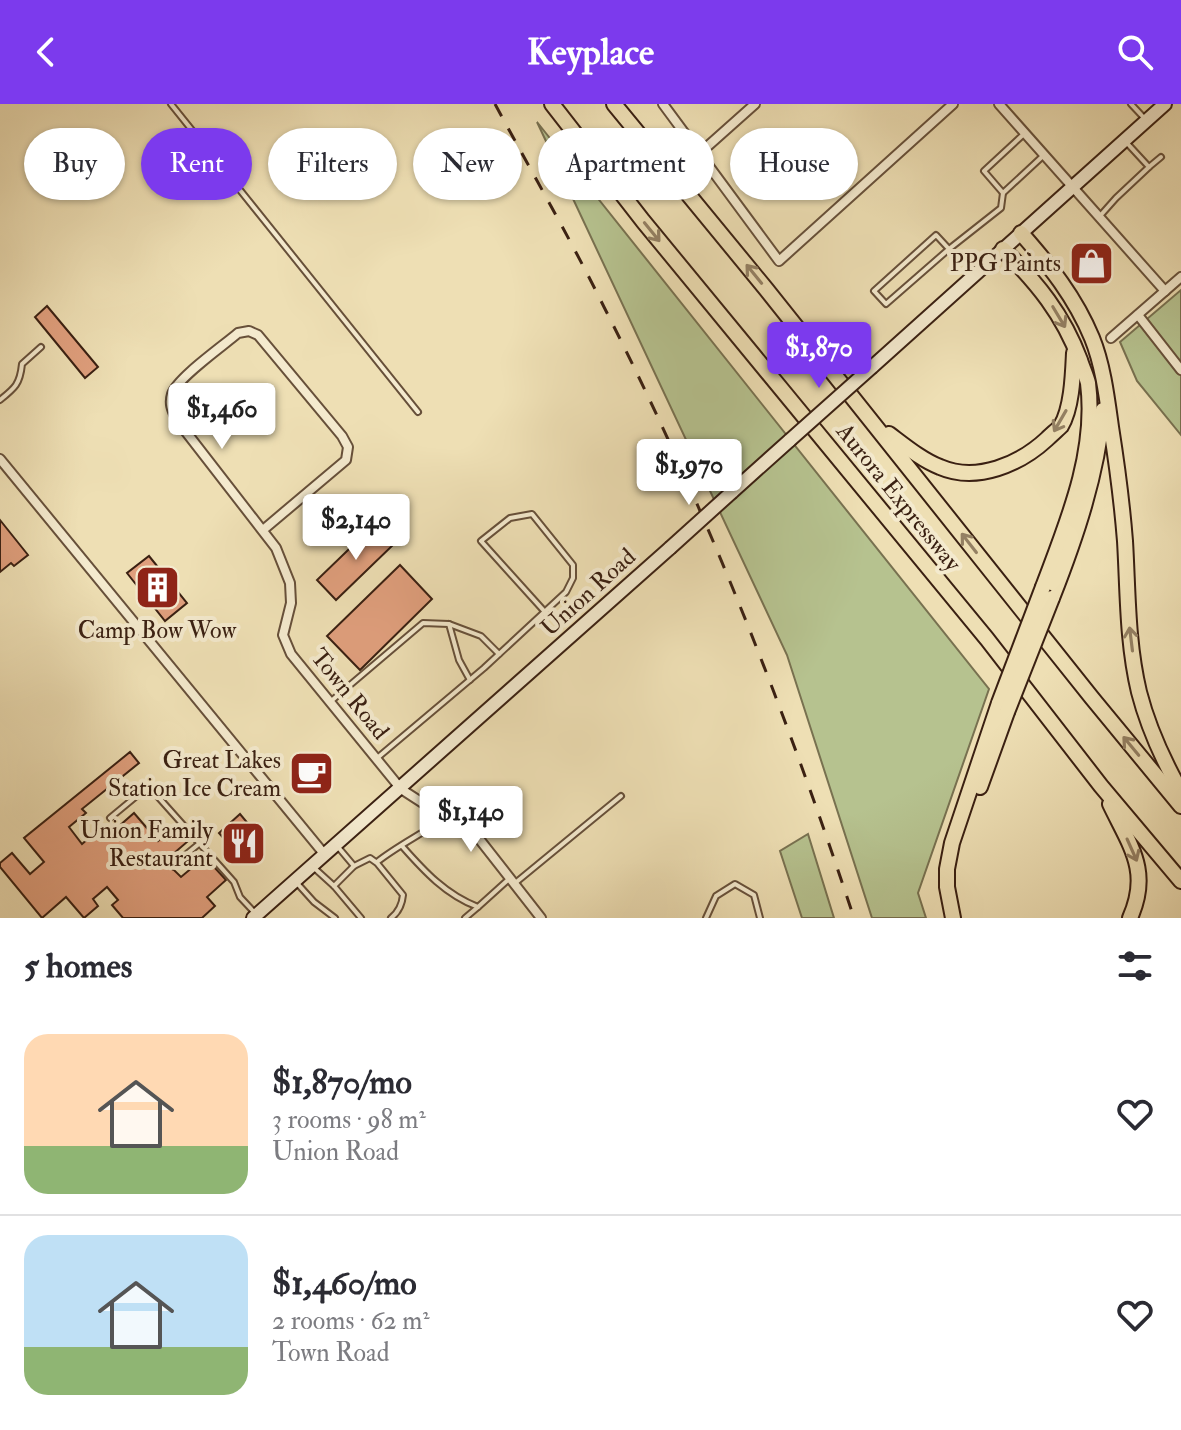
<!DOCTYPE html>
<meta charset="utf-8">
<style>
:root{--surface:#fff;--page:#f2f2f3;--text:#2b2b33;--muted:#7c7c81;--line:#e1e1e2;--accent:#7c3aed}
body{margin:0;font-family:"IM FELL Double Pica",serif;background:var(--page);color:var(--text);height:100vh;display:flex;flex-direction:column;font-size:30px;white-space:nowrap}
*{box-sizing:border-box;margin:0}
p{font-size:26px;color:var(--muted)}
.icon{flex:none;width:44px;height:44px;fill:none;stroke:currentColor;stroke-width:2;stroke-linecap:round;stroke-linejoin:round}
.map{position:relative;height:814px;overflow:hidden}
.panel{display:flex;flex-direction:column;background:var(--surface);flex:1}
.panel>*{flex:none}
.guide{position:absolute;left:24px;top:24px;width:1134px;height:72px;display:flex;gap:16px}
.price{position:absolute;translate:-50% -68px;padding:0 18px;border-radius:8px;background:#fff;color:#222;font-size:26px;line-height:52px;filter:drop-shadow(0 2px 4px #0008)}
.price::after{content:'';position:absolute;left:50%;top:48px;width:24px;height:18px;margin-left:-12px;background:inherit;clip-path:polygon(0 0,100% 0,50% 100%)}
.price.current{background:var(--accent);color:#fff}
ul{padding:0;list-style:none}
li{display:flex;align-items:center;gap:24px;height:200px;padding:0 24px}
li+li{border-top:2px solid var(--line)}
li span{display:grid;place-items:center;flex:none;width:224px;height:160px;border-radius:24px;color:#555}
li>.icon{margin-inline-start:auto}
span .icon{width:96px;height:96px;fill:#fffc;stroke-width:1}
li b{font-size:34px}
h2{display:flex;justify-content:space-between;align-items:center;height:96px;padding:0 24px;font-size:34px}
.chip{padding:0 28px;border-radius:36px;background:var(--surface);box-shadow:0 2px 6px #0004;font-size:28px;line-height:72px}
.chip.current{background:var(--accent);color:#fff}
header{display:flex;justify-content:space-between;align-items:center;height:104px;padding:0 24px;background:var(--accent);color:#fff;font-size:36px;font-weight:700}
.map>svg:first-child{display:block}
</style>
<header><svg class="icon" aria-label="back" viewBox="0 0 24 24"><path d="M15 5l-7 7 7 7"/></svg>Keyplace<svg class="icon" aria-label="search" viewBox="0 0 24 24"><circle cx="10" cy="10" r="6"/><path d="M15 15l6 6"/></svg></header>
<div class="map">
<svg width="1181" height="814" viewBox="0 0 1181 814">
<rect width="100%" height="100%" fill="#eedfb4"/>
<filter id="stains"><feTurbulence type="fractalNoise" baseFrequency=".0025" numOctaves="4"/><feColorMatrix values="0 0 0 0 .2 0 0 0 0 .09 0 0 0 0 .02 0 0 0 .5 -.17"/></filter>
<radialGradient id="worn" r=".72"><stop offset=".6" stop-color="#630" stop-opacity="0"/><stop offset="1" stop-color="#630" stop-opacity=".3"/></radialGradient>
<g fill="#b6c28f" stroke="#787150" stroke-width="2">
<polygon points="537,18 989,585 918,789 926,814 872,814 787,551"/>
<polygon points="1181,186 1181,331 1137,277 1120,238"/>
<polygon points="808,730 834,814 802,814 780,747"/>
</g>
<g fill="#e09f7d" stroke="#3a2012" stroke-width="2">
<polygon points="47,202 98,263 85,274 35,213"/>
<polygon points="0,416 28,451 14,462 11,459 0,468"/>
<polygon points="376,419 395,439 336,496 317,476"/>
<polygon points="149,452 187,499 165,517 127,469"/>
<polygon points="400,461 432,495 360,566 327,532"/>
<polygon points="130,648 139,659 82,705 86,709 69,723 82,740 103,722 110,730 134,709 158,737 174,723 187,738 166,756 169,764 174,766 181,773 205,753 226,776 207,793 215,802 202,814 123,814 112,801 118,796 107,783 93,795 98,802 84,814 66,793 42,814 0,763 0,759 12,749 30,770 44,758 24,734"/>
<polygon points="240,710 260,734 239,752 219,729"/>
</g>
<g fill="none" stroke-linecap="round" stroke-linejoin="round">
<defs>
<g id="service">
<polyline points="171,0 418,308"/>
<polyline points="1131,0 1146,16"/>
<polyline points="1025,29 984,67 1003,89 1044,51"/>
<polyline points="1149,63 1161,53"/>
<polyline points="1100,112 1116,94 1149,63 1126,38"/>
<polyline points="949,145 936,131 874,187 886,200 949,145 1001,104 1003,89"/>
<path d="M0 296C15 284 20 280 22 260L41 243"/>
<polyline points="449,520 481,532 499,550"/>
<polyline points="330,598 423,519 449,520 459,556 470,576"/>
<polyline points="376,655 484,564 566,488 573,474 573,461 532,410 510,414 481,437 545,508"/>
<polyline points="110,714 145,685 152,686 234,778 240,793 255,809"/>
<path d="M402 742C424 767 446 791 478 803L509 775"/>
<polyline points="338,743 354,762"/>
<path d="M377 758C397 742 422 730 443 715"/>
<polyline points="173,761 200,739"/>
<polyline points="312,762 334,782"/>
<polyline points="296,778 314,798 335,814"/>
<polyline points="514,780 621,692"/>
<path d="M361 814 334 782 354 762 370 754 377 759 403 791C402 801 399 808 391 814"/>
<polyline points="465,814 478,803"/>
<polyline points="706,814 716,792 735,780 754,791 760,814"/>
</g>
<g id="minor">
<polyline points="663,0 779,157 953,0"/>
<polyline points="999,0 1165,187"/>
<polyline points="700,49 755,0"/>
<polyline points="1138,211 1181,266"/>
<polyline points="1111,234 1181,173"/>
<polyline points="0,355 325,751"/>
<path d="M263 426 346 356 348 343 342 332 258 231 249 227 238 229C223 242 177 274 172 290 169 300 172 306 176 315L276 444 290 479 291 499 283 531 291 550 401 685 480 736 541 814"/>
</g>
<g id="secondary">
<polyline points="872,263 1165,0"/>
<polyline points="732,388 790,336"/>
<polyline points="253,814 670,444"/>
</g>
<g id="motorway">
<polyline points="552,0 643,117 987,535 1101,682 1181,777"/>
<polyline points="614,0 766,185 1092,594 1181,702"/>
<path d="M1021 129C1050 162 1075 193 1092 234 1103 261 1107 294 1111 323 1117 361 1122 399 1125 437 1128 487 1127 538 1139 588 1148 623 1163 656 1181 688"/>
<path d="M1003 145C1037 179 1063 210 1080 256 1082 263 1086 271 1088 279 1097 349 1067 419 1043 483"/>
<path d="M889 330C905 342 922 356 940 363 977 379 1020 360 1047 335 1051 331 1057 326 1061 322 1072 304 1073 270 1074 249"/>
<path d="M1052 494C1076 433 1097 371 1103 306"/>
<polyline points="980,683 1007,608"/>
<path d="M1110 700C1130 742 1151 767 1130 814"/>
<polyline points="953,814 947,783 947,765 952,739 999,599"/>
</g>
</defs>
<use href="#service" stroke="#67503a" stroke-width="8"/>
<use href="#minor" stroke="#67503a" stroke-width="12"/>
<use href="#secondary" stroke="#3a2012" stroke-width="16"/>
<use href="#motorway" stroke="#3a2012" stroke-width="18"/>
<use href="#service" stroke="#f4eace" stroke-width="4"/>
<use href="#minor" stroke="#f4eace" stroke-width="8"/>
<use href="#secondary" stroke="#f4eace" stroke-width="12"/>
<use href="#motorway" stroke="#eedfb4" stroke-width="14"/>
<path stroke="#3a2012" stroke-width="3" stroke-dasharray="14 14" stroke-linecap="butt" d="M495 0C531 67 570 134 604 203 704 399 785 605 854 814"/>
<defs>
<g id="secondary-bridge">
<polyline points="790,336 872,263"/>
<polyline points="670,444 732,388"/>
</g>
<g id="motorway-bridge">
<polyline points="999,599 1043,483"/>
<polyline points="1007,608 1052,494"/>
</g>
</defs>
<use href="#secondary-bridge" stroke="#3a2012" stroke-width="16" stroke-linecap="butt"/>
<use href="#motorway-bridge" stroke="#3a2012" stroke-width="18" stroke-linecap="butt"/>
<use href="#secondary-bridge" stroke="#f4eace" stroke-width="12"/>
<use href="#motorway-bridge" stroke="#eedfb4" stroke-width="14"/>
</g>
<defs><path id="oneway-shaft" d="M-6 0H5M1.5-3L5.5 0L1.5 3" fill="none" stroke-width="1.6" stroke-linecap="round" stroke-linejoin="round" transform="scale(2)"/></defs>
<g stroke="#948063">
<use href="#oneway-shaft" transform="translate(652 128) rotate(51)"/>
<use href="#oneway-shaft" transform="translate(754 170) rotate(-129)"/>
<use href="#oneway-shaft" transform="translate(1059 213) rotate(59)"/>
<use href="#oneway-shaft" transform="translate(1060 317) rotate(120)"/>
<use href="#oneway-shaft" transform="translate(969 439) rotate(-128)"/>
<use href="#oneway-shaft" transform="translate(1131 535) rotate(-97)"/>
<use href="#oneway-shaft" transform="translate(1131 642) rotate(-130)"/>
<use href="#oneway-shaft" transform="translate(1132 746) rotate(66)"/>
</g>
<defs>
<symbol id="shop-square" viewBox="-11 -11 22 22"><rect x="-9" y="-9" width="18" height="18" rx="4" fill="#8f2418" stroke="#f4eace"/><path d="M-5-2.5h2.3a2.7 3.5 0 0 1 5.4 0H5L5.5 6h-11ZM-1.5-2.5h3a1.5 2.3 0 0 0-3 0Z" fill="#fff"/></symbol>
<symbol id="building-square" viewBox="-11 -11 22 22"><rect x="-9" y="-9" width="18" height="18" rx="4" fill="#8f2418" stroke="#f4eace"/><path d="M-4-6H4V6H1V3H-1V6H-4ZM-2.5-4.3h1.7v1.8h-1.7ZM.8-4.3h1.7v1.8H.8ZM-2.5-1h1.7V.8h-1.7ZM.8-1h1.7V.8H.8Z" fill="#fff"/></symbol>
<symbol id="cafe-square" viewBox="-11 -11 22 22"><rect x="-9" y="-9" width="18" height="18" rx="4" fill="#8f2418" stroke="#f4eace"/><path d="M-5.5-4.5H6V0H3Q3 3.5 0 3.5H-2.5Q-5.5 3.5-5.5 0ZM3-3.2v2h1.7v-2ZM-6 4.5H4V6H-6Z" fill="#fff"/></symbol>
<symbol id="restaurant-square" viewBox="-11 -11 22 22"><rect x="-9" y="-9" width="18" height="18" rx="4" fill="#8f2418" stroke="#f4eace"/><path d="M-5-6h1v4h1v-4h1v4h1v-4h1v5L-1.5 .5V6h-2V.5L-5-1ZM5-6V6H3V1.5H1.5Q1.5-4 5-6Z" fill="#fff"/></symbol>
</defs>
<g fill-rule="evenodd">
<use href="#shop-square" x="1066" y="134" width="51" height="51"/>
<use href="#building-square" x="132" y="458" width="51" height="51"/>
<use href="#cafe-square" x="286" y="644" width="51" height="51"/>
<use href="#restaurant-square" x="218" y="714" width="51" height="51"/>
</g>
<g text-anchor="middle" stroke-width="8" stroke-linejoin="round" paint-order="stroke">
<g font-size="24" fill="#3a2012" stroke="#f4eace" text-anchor="end">
<text x="1061" y="167">PPG Paints</text>
<text x="157" y="534" text-anchor="middle">Camp Bow Wow</text>
<text x="281" y="664">Great Lakes<tspan x="281" dy="28">Station Ice Cream</tspan></text>
<text x="213" y="734">Union Family<tspan x="213" dy="28">Restaurant</tspan></text>
</g>
<g font-size="24" fill="#3a2012" stroke="#f4eace">
<text transform="translate(899 393) rotate(51)" y="8">Aurora Expressway</text>
<text transform="translate(588 488) rotate(-42)" y="8">Union Road</text>
<text transform="translate(350 590) rotate(51)" y="8">Town Road</text>
</g>
</g>
<rect width="100%" height="100%" filter="url(#stains)"/>
<rect width="100%" height="100%" fill="url(#worn)"/>
</svg>
<b class="price current" style="left:819px;top:286px">$1,870</b>
<b class="price" style="left:222px;top:347px">$1,460</b>
<b class="price" style="left:689px;top:403px">$1,970</b>
<b class="price" style="left:356px;top:458px">$2,140</b>
<b class="price" style="left:471px;top:750px">$1,140</b>
<div class="guide">
<a class="chip">Buy</a>
<a class="chip current">Rent</a>
<a class="chip">Filters</a>
<a class="chip">New</a>
<a class="chip">Apartment</a>
<a class="chip">House</a>
</div>
</div>
<section class="panel">
<h2>5 homes<svg class="icon" aria-label="filters" viewBox="0 0 24 24"><path d="M4 7h16M4 17h16"/><circle cx="9" cy="7" r="2"/><circle cx="15" cy="17" r="2"/></svg></h2>
<ul>
<li><span style="background:linear-gradient(#ffd9b3 70%,#8fb573 0)"><svg class="icon" aria-label="home" viewBox="0 0 24 24"><path d="M3 11l9-7 9 7M6 9v11h12V9"/></svg></span><div><b>$1,870/mo</b><p>3 rooms · 98 m²</p><p>Union Road</p></div><svg class="icon" aria-label="heart" viewBox="0 0 24 24"><path d="M12 20l-8-8c-3-5 5-10 8-4 3-6 11-1 8 4z"/></svg></li>
<li><span style="background:linear-gradient(#bfe0f5 70%,#8fb573 0)"><svg class="icon" aria-label="home" viewBox="0 0 24 24"><path d="M3 11l9-7 9 7M6 9v11h12V9"/></svg></span><div><b>$1,460/mo</b><p>2 rooms · 62 m²</p><p>Town Road</p></div><svg class="icon" aria-label="heart" viewBox="0 0 24 24"><path d="M12 20l-8-8c-3-5 5-10 8-4 3-6 11-1 8 4z"/></svg></li>
</ul>
</section>
